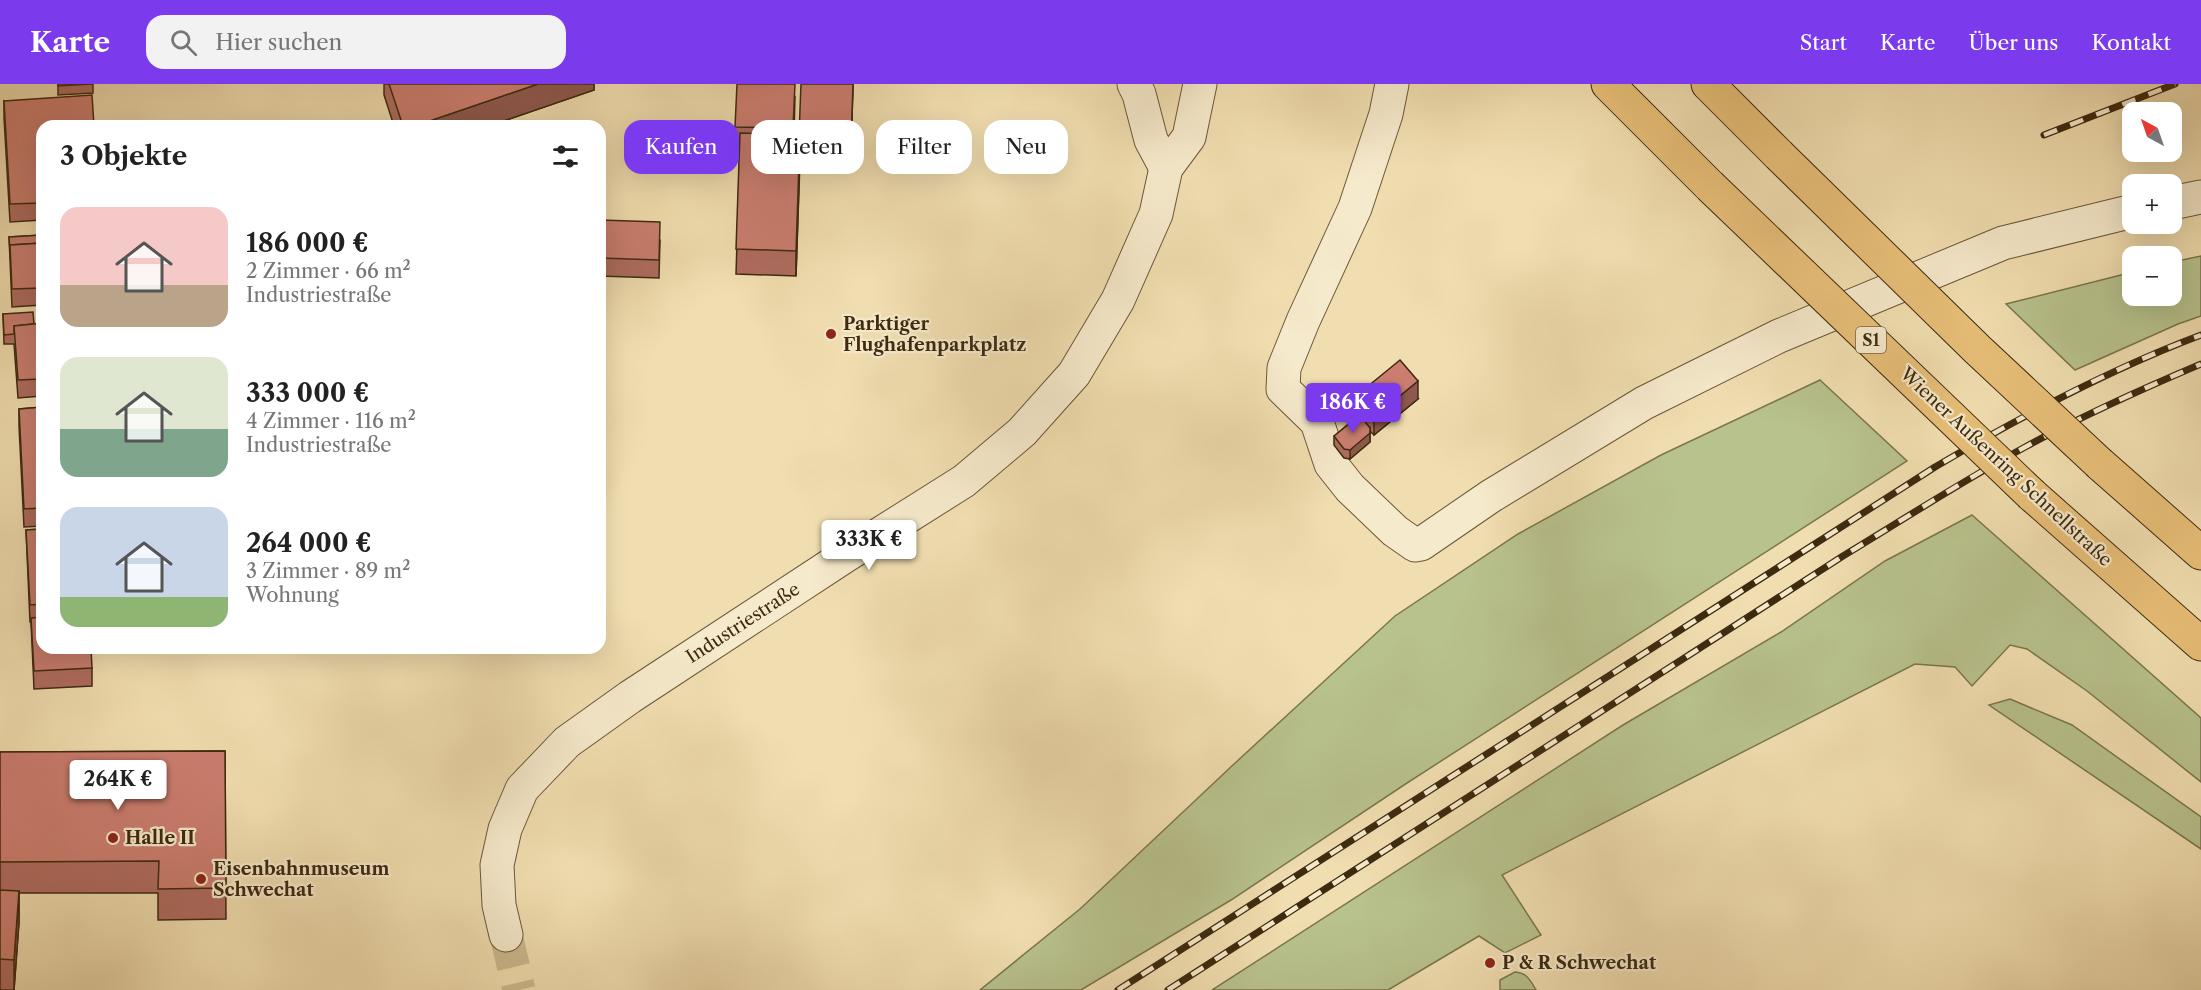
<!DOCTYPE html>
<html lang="de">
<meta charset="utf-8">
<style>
:root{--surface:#fff;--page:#f2f2f2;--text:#222;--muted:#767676;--accent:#7c3aed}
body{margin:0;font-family:"Libre Caslon Text",serif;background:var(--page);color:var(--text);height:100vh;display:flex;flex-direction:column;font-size:22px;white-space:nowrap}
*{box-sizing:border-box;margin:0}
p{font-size:20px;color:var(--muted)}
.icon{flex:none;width:33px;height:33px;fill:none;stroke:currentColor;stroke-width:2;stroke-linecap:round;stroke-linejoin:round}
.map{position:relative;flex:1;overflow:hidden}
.details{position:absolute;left:36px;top:36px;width:570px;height:534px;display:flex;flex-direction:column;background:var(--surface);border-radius:18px;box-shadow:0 6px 24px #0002}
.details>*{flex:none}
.banner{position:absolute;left:624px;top:36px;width:570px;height:54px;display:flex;gap:12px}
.needle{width:39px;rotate:320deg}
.fabs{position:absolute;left:2122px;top:18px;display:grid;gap:12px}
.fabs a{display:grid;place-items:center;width:60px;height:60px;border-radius:12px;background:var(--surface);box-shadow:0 6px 24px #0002;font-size:30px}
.price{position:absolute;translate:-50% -51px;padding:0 14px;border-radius:6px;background:#fff;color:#222;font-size:20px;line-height:39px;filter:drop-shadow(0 2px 3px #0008)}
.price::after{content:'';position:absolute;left:50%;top:36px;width:18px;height:14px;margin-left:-9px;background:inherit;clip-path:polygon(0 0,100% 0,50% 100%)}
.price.current{background:var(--accent);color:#fff}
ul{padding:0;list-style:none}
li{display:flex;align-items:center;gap:18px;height:150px;padding:0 24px}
li span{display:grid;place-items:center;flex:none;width:168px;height:120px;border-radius:18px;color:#555}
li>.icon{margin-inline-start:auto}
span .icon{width:72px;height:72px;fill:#fffc;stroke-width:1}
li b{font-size:26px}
h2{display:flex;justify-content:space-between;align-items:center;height:72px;padding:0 24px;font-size:26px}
.chip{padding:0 21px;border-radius:18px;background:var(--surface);box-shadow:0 6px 24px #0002;font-size:21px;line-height:54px}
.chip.current{background:var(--accent);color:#fff}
header{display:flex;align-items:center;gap:36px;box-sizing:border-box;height:84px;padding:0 30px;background:var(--accent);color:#fff}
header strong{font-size:28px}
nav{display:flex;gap:33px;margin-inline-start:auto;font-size:21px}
.search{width:420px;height:54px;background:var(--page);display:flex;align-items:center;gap:15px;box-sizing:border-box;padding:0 21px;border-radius:18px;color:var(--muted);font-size:22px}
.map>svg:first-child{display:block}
</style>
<header>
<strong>Karte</strong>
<div class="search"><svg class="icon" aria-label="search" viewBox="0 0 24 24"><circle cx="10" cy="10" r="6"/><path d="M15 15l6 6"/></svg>Hier suchen</div>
<nav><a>Start</a><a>Karte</a><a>Über uns</a><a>Kontakt</a></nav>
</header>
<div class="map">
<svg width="2201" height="906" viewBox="0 0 2201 906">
<rect width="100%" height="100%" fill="#f1deb0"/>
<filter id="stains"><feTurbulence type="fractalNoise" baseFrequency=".00333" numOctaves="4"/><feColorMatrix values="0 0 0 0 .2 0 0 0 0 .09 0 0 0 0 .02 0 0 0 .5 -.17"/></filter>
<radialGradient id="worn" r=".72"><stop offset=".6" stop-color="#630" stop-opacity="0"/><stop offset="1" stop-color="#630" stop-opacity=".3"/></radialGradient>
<g fill="#b8c28d" stroke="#7a764e" stroke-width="1.5">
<polygon points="2201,172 2201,232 2178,240 2075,286 2006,220 2133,188 2133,212 2172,212 2172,178"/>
<polygon points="1820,296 1907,377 1407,699 1231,816 1081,906 980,906 1080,825 1234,680 1395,532 1518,450 1661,371"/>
<polygon points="1972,431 2201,634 2201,698 2087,607 2027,565 2010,561 1972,602 1955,583 1915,580 1502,791 1541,851 1505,869 1479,852 1388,906 1212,906 1623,641 1781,548 1885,477"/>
<polygon points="2010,615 2072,641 2201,733 2201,765 1989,621"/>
<path d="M1515 888C1527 889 1530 896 1536 906H1500V896Z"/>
</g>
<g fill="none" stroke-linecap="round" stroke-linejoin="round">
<polyline stroke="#cdba90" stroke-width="33" stroke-dasharray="33 16" stroke-linecap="butt" points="506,851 519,906"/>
<defs>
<g id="minor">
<polyline points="1134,0 1139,10 1151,56 1166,84"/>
<polyline points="1392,0 1386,30 1355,124 1303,237 1284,284 1283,305 1317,338 1331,380 1350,404 1395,447 1415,461 1421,460 1491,412 1644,319 1779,252 2003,159 2133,127"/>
<polyline points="2172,119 2201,113"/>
<polyline points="506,851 499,821 497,781 505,745 522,705 567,658 630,613 845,472 964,397 1022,348 1074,290 1118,216 1156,130 1166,84 1189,53 1200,0"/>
</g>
<g id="highway">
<polyline points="1608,0 1710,102"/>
<polyline points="1708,0 1779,71"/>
<polyline points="2100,380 2201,469"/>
<polyline points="2032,411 2201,560"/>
</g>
</defs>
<use href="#minor" stroke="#6a5738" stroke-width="35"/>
<use href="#highway" stroke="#3d2a10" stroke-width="35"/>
<use href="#minor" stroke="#f6eacc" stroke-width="33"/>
<use href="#highway" stroke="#e8bf78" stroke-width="33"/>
<defs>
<g id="rail">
<polyline points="2044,51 2175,0"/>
<path d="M1118 906 1935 383C2020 333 2108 286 2201 251"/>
<path d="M1168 906 1843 472C1904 435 1964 396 2027 362 2084 331 2142 305 2201 280"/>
</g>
</defs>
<use href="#rail" stroke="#3d2a10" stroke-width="7"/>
<use href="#rail" stroke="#f6eacc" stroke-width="4.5" stroke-dasharray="14" stroke-linecap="butt"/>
<defs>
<g id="highway-bridge">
<polyline points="1779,71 1977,265 2100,380"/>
<polyline points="1710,102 2032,411"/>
</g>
</defs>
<use href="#highway-bridge" stroke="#3d2a10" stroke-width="35" stroke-linecap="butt"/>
<use href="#highway-bridge" stroke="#e8bf78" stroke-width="33"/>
</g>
<g fill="#af6c60" stroke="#3d2a10" stroke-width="1.5">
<polygon points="58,0 93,0 93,9 58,11"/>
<polygon points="384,0 594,0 594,6 489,42 394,42 384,11"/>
<polygon points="853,0 851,71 800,70 796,192 736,190 740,61 735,61 735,43 795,13 794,51 799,51"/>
<polygon points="4,17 42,42 42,136 10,138 4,34"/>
<polygon points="600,136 660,156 659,194 600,192"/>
<polygon points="42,151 42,221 12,223 9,153"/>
<polygon points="3,230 34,240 42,239 42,312 18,314 14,260 4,260"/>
<polygon points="1356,312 1418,315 1374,351 1370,347 1370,358 1350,375 1344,374 1334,361 1334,352 1358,332 1356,330"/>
<polygon points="42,323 42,442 24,443 19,342 19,325"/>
<polygon points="42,445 42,564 92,584 92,602 34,605 31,538 30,538 26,446"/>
<polygon points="225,667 226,835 158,836 158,809 19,809 19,838 14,906 0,906 0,668"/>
</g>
<g fill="#8e584e" stroke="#3d2a10" stroke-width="1.5">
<polygon points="538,0 594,0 594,6 489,42 415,42"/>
<polygon points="853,0 851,71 851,54"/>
<polygon points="800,51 800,76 796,192 796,167"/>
<polygon points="1418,297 1418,315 1374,351 1374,333"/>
<polygon points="1370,344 1370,358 1350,375 1350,366"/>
<polygon points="19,807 19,838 14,906 14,876"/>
</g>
<g fill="#cb7e70" stroke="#3d2a10" stroke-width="1.5">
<polygon points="58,0 92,0 58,2"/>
<polygon points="389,0 538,0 415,42 403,42"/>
<polygon points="737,0 795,0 793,44 735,43"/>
<polygon points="801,0 853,0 851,54 799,52"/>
<polygon points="92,11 94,42 42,42 42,119 10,120 4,17"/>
<polygon points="740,49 800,51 796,167 736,165"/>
<polygon points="600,136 660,138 659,176 600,174"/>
<polygon points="42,151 42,159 10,161 10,169 9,153"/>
<polygon points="42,159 42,204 12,205 10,161"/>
<polygon points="33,228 34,240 14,242 14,250 4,251 3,230"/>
<polygon points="42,239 42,295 18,296 14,242"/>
<polygon points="1400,276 1418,297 1374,333 1356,312"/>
<polygon points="42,323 42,424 24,425 19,325"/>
<polygon points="1360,331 1370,344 1370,349 1350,366 1344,365 1334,352"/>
<polygon points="42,445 42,520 30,521 26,446"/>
<polygon points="42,533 42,564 91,564 92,584 34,587 31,534"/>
<polygon points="225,667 226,804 158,805 159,777 0,778 0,668"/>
<polygon points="0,806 19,807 14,876 0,875"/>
</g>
<g fill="#8f2418" stroke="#f6eacc" stroke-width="2">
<circle cx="831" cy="250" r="6"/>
<circle cx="113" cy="754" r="6"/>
<circle cx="201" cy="795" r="6"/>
<circle cx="1490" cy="879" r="6"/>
</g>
<g text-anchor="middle" stroke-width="4.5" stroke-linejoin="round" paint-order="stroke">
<rect fill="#f6eacc" stroke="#746448" stroke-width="1.5" x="1856" y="243" width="30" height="26" rx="4.5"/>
<g font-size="16" font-weight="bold" fill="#3d2a10">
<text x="1871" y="262">S1</text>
</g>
<g font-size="18" font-weight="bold" fill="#3d2a10" stroke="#f6eacc" text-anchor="start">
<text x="843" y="246">Parktiger<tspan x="843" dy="21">Flughafenparkplatz</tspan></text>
<text x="125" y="760">Halle II</text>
<text x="213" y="791">Eisenbahnmuseum<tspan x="213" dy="21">Schwechat</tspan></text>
<text x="1502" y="885">P &amp; R Schwechat</text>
</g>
<g font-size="18" fill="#3d2a10" stroke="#f6eacc">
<text transform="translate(2006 383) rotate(43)" y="6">Wiener Außenring Schnellstraße</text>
<text transform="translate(743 539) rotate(-33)" y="6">Industriestraße</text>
</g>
</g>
<rect width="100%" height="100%" filter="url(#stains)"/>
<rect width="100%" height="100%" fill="url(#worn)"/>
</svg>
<div class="fabs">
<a><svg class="needle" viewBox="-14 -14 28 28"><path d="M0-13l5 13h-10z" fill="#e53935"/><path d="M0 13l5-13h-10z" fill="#767676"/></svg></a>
<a>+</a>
<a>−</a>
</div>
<b class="price current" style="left:1353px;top:350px">186K €</b>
<b class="price" style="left:869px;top:487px">333K €</b>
<b class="price" style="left:118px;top:727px">264K €</b>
<div class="banner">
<a class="chip current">Kaufen</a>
<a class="chip">Mieten</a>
<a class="chip">Filter</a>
<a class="chip">Neu</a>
</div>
<section class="details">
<h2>3 Objekte<svg class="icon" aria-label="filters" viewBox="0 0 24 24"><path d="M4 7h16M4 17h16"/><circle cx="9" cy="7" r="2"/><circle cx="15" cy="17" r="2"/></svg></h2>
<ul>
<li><span style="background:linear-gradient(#f6c9c9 65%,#b9a48a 0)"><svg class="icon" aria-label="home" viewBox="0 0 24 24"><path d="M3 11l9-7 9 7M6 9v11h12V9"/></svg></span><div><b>186 000 €</b><p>2 Zimmer · 66 m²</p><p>Industriestraße</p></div></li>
<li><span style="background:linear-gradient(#dfe7d0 60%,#7fa58c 0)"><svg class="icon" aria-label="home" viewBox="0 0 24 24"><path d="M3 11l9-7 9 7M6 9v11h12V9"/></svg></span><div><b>333 000 €</b><p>4 Zimmer · 116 m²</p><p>Industriestraße</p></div></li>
<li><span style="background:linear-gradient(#c9d6e8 75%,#8fb573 0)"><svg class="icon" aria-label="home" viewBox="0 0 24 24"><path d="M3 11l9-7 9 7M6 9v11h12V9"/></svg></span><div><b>264 000 €</b><p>3 Zimmer · 89 m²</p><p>Wohnung</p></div></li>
</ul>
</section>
</div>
